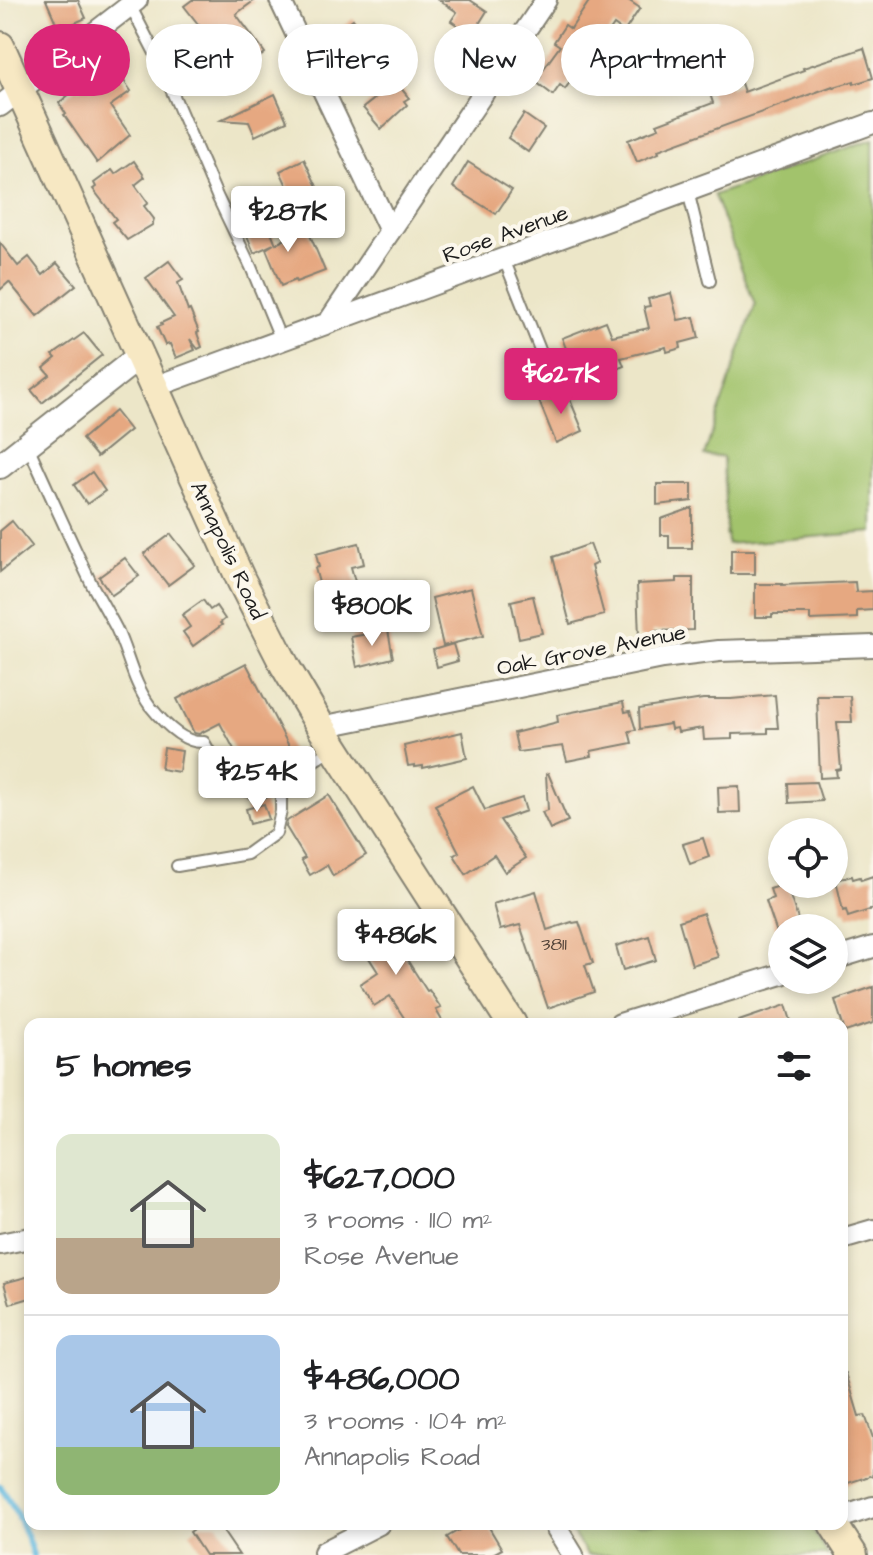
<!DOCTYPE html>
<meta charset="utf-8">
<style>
:root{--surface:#fff;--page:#f2f2f2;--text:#202124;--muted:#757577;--line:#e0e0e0;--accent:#db2777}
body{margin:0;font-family:"Architects Daughter",sans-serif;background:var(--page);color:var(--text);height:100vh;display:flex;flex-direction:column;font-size:30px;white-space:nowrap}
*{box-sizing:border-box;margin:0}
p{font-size:26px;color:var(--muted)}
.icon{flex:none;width:44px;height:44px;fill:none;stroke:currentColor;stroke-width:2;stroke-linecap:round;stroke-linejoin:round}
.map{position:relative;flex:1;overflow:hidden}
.sheet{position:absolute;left:24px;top:1018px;width:824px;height:512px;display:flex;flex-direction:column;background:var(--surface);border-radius:16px;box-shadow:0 4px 12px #0003}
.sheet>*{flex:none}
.top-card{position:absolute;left:24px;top:24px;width:826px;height:72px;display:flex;gap:16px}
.tools{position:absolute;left:768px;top:818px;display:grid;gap:16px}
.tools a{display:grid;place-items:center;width:80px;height:80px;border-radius:50%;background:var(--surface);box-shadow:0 4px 12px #0003;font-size:40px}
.price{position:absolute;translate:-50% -68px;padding:0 18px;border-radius:8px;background:#fff;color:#222;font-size:26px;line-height:52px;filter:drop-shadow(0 2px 4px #0008)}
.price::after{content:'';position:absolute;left:50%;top:48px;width:24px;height:18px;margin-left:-12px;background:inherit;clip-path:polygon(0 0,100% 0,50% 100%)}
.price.active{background:var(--accent);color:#fff}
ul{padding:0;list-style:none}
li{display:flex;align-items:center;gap:24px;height:200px;padding:0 32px}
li+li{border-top:2px solid var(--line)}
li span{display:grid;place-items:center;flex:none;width:224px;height:160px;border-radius:16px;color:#555}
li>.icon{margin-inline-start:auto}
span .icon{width:96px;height:96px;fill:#fffc;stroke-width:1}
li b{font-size:34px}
h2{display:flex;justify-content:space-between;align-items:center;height:96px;padding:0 32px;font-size:34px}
.tag{padding:0 28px;border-radius:36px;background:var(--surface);box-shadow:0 4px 12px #0003;font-size:28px;line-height:72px}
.tag.active{background:var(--accent);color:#fff}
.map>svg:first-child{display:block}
</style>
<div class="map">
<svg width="873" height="1555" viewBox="0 0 873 1555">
<rect width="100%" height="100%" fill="#fbf7ec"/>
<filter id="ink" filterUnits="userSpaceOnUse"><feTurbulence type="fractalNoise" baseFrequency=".0125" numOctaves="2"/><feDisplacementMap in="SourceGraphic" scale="16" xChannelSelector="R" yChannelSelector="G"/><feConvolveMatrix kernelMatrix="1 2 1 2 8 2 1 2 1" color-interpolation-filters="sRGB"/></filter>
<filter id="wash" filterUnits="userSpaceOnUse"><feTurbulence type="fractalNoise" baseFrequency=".006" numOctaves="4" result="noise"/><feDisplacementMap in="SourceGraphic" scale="32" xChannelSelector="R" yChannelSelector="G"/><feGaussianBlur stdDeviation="1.8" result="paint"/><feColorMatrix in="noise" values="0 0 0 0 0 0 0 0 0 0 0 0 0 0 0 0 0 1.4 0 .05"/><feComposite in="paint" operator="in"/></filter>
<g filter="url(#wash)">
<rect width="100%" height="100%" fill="#ece6c8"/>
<g fill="#a2c36c" stroke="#5f7044" stroke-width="2">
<polygon points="873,139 873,532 727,544 723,457 704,456 755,305 714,195"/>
<polygon points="567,1524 809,1524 828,1555 587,1555"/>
</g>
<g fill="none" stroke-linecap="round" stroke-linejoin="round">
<path stroke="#62b9df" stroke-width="6" d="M0 1486C15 1507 25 1530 33 1555"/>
</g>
<g id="blocks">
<g fill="#e6a881">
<polygon points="46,0 78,0 86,18 59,30"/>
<polygon points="192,0 255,0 236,14 265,53 225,84 208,61 220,52 184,6"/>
<polygon points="439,0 470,0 487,11 472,35 451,21 457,12"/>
<polygon points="590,0 628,0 640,8 624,32 614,25 587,64 584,62 565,89 560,85 553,95 536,82 541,76 539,75 560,46 554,42 565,25 571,29 572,27"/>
<polygon points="353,19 376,49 362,60 353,48 339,59 328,48 330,47 325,40"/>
<polygon points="864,48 873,78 854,84 854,81 834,87 833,86 658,150 659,153 637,162 628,140 659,128 657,124 713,103 703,73 723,66 730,87 741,83 744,92 804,70 803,68"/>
<polygon points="117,71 131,91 110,106 130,135 97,163 64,115 66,114 59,103 78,87 79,89 86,84 92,87"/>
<polygon points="396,82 409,98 404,101 407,105 381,129 363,108"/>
<polygon points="275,94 287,121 255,136 249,122 221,120"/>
<polygon points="524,114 544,128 528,152 508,138"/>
<polygon points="304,159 320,193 296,205 280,171"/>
<polygon points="134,161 145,177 135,185 148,203 144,206 154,219 152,225 127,240 112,222 116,219 93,189 96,187 94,183 112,170 115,174"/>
<polygon points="468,162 512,190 496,214 453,187"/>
<polygon points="268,224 276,244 307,228 325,271 296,282 295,280 281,286 266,249 274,244 254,253 246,233"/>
<polygon points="0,243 18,266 29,257 43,275 57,263 76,285 37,316 9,282 0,290"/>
<polygon points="169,261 183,280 178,283 188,311 190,310 199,332 197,333 202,347 198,349 190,339 195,350 176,358 170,344 165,345 157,327 162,325 161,323 174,317 146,278"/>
<polygon points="671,293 678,320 694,317 699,338 680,343 681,348 667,352 666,347 621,358 624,366 606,374 603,366 567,380 557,354 567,351 562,338 606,321 612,336 649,328 644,307 650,306 648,299"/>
<polygon points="84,333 102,355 42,403 31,390 50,375 44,368 56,358 53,355"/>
<polygon points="566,390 583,431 556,443 539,401"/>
<polygon points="115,411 130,430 97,457 82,439"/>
<polygon points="92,472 105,491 87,504 74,485"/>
<polygon points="657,484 692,484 692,501 657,505"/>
<polygon points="692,508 692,548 669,548 669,535 661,535 661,519"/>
<polygon points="12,521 32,546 0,572 0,531"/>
<polygon points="171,534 195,565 168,585 144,554"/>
<polygon points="359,543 364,564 351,567 357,589 323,598 315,568 319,567 316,554"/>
<polygon points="590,544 597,563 591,566 604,615 570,624 553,557"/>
<rect x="731" y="550" width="24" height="24"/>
<polygon points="125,558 139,576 112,595 99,577"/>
<polygon points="677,578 693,578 693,630 653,631 653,637 639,637 637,584 677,582"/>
<polygon points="855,582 856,592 873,591 873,610 857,611 857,618 810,620 810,614 772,614 772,617 755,617 755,584 782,584 782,585"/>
<polygon points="407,584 415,607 386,620 376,597"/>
<polygon points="471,588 483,636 443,646 432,598"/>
<polygon points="533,596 542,633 519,638 511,601"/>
<polygon points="203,600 210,610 216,606 225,619 220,623 222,625 193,646 183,632 190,627 182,615"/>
<polygon points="388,630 393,658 357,667 351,637"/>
<polygon points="453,644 458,661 437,667 433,650"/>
<polygon points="246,663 291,750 269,762 266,756 244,768 220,723 199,734 194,733 177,699"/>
<polygon points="775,695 778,728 768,728 768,733 732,734 732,739 704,740 703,728 678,732 677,728 671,729 670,724 640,729 639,709 703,699 731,699"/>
<polygon points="817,696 850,696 852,722 837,722 841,769 836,770 837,777 820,778"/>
<polygon points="623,702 625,712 630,711 636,730 629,731 632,743 591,751 592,756 567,761 563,746 518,752 514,733 558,722 557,715"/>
<polygon points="462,732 467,758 423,768 423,766 415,767 415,765 408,766 404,746"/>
<polygon points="164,748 182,751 179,772 161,769"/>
<polygon points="548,773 568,821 550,829 542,812 548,810 546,774"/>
<polygon points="816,782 822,801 789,803 788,783"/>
<polygon points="473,786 485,810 522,798 526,811 500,820 526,858 505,872 494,855 466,874 454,855 459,852 435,805"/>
<polygon points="739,786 740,812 719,813 718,787"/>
<polygon points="329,795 366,855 333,876 327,865 310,875 301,860 305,858 286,827 287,821"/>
<polygon points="264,804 269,819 250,824 246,809"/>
<polygon points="703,838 709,857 690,864 683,844"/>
<polygon points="852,876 853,879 860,877 861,880 873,876 873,909 848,917 846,910 843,911 836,880"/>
<polygon points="786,884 800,925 791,928 782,928 782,931 777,933 766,901 773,898 770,889"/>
<polygon points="536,891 547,930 572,922 573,923 579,922 593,963 585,965 594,992 548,1008 520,925 500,930 493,904"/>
<polygon points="703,913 718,957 692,965 679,921"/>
<polygon points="378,916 383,923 385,922 397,940 395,941 427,991 429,990 441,1008 436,1010 444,1024 408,1024 390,996 374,1006 360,984 378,972 357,939 369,932 364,925"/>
<polygon points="649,936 656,960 623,970 616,946"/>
<polygon points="873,987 873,1023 845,1032 835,1000"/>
<polygon points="786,1005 792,1024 740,1024 739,1021"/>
<polygon points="30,1276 30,1298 10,1304 4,1283"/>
<polygon points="842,1373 846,1373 859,1416 865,1415 873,1438 873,1475 842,1485"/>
<polygon points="201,1524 218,1524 239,1555 205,1555 190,1532"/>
<polygon points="470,1524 487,1524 502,1549 491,1555 458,1555 447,1537"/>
</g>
</g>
</g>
<g filter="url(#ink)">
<use href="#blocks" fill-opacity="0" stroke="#848172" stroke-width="2"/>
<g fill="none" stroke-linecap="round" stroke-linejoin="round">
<defs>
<g id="service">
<polyline points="130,5 158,59 217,196 251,267 281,340"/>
<polyline points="688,191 710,281"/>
<polyline points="504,259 548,370"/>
<path d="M28 446C49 492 70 539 92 585 100 599 108 613 116 628 128 653 133 683 150 706 162 721 183 744 204 742 216 764 231 794 261 793L333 749"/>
<polyline points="177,866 247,854 276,833 281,811 281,780"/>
</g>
<g id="minor">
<polyline points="280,0 390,231"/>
<polyline points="0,106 137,0"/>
<polyline points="328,323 546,0"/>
<polyline points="154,387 873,123"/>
<polyline points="321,727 662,658 719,651 873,646"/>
<polyline points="834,959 873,947"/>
<polyline points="620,1024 782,974"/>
<polyline points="842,1239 873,1230"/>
<polyline points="0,1244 30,1238"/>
<polyline points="842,1517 873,1507"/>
<polyline points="554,1524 573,1555"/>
<polyline points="324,1552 379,1524"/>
</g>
<polyline id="tertiary" points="0,466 140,356"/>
<g id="secondary">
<polyline points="0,46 241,580 285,666 321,727 512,1024"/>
<polyline points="833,1524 853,1555"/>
</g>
</defs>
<use href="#service" stroke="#848172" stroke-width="14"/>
<use href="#minor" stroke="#848172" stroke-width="24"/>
<use href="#tertiary" stroke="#848172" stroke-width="28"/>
<use href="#secondary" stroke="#848172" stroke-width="32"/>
<use href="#service" stroke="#fff" stroke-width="10"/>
<use href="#minor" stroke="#fff" stroke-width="20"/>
<use href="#tertiary" stroke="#fff" stroke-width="24"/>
<use href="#secondary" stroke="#f7e8c3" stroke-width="28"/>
</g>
</g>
<g text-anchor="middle" stroke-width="8" stroke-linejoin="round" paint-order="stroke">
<g font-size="18" fill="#4e3f35">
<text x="554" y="950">3811</text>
</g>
<g font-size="22" fill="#1c1c1c" stroke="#fbf7ec">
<text transform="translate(505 233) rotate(-20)" y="8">Rose Avenue</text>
<text transform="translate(229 550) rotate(65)" y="8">Annapolis Road</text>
<text transform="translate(591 649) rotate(-11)" y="8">Oak Grove Avenue</text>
</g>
</g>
</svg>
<div class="tools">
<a><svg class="icon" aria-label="locate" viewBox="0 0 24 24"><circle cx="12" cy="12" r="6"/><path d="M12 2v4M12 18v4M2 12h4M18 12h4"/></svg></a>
<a><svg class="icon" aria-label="layers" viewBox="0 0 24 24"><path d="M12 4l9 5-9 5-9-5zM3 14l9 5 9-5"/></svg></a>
</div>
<b class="price" style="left:288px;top:254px">$287K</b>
<b class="price active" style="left:561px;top:416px">$627K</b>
<b class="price" style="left:372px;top:648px">$800K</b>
<b class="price" style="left:257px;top:814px">$254K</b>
<b class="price" style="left:396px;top:977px">$486K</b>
<div class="top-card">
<a class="tag active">Buy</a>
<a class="tag">Rent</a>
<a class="tag">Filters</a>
<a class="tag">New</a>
<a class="tag">Apartment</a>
</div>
<section class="sheet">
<h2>5 homes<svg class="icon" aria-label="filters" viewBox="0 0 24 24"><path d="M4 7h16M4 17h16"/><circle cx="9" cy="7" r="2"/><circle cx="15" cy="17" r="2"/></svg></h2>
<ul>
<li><span style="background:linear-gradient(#dfe7d0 65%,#b9a48a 0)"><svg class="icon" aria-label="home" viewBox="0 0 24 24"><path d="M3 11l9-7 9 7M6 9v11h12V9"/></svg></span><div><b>$627,000</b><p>3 rooms · 110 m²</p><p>Rose Avenue</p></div></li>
<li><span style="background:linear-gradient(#a9c7e8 70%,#8fb573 0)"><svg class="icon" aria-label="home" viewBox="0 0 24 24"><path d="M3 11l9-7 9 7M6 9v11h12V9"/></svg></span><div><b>$486,000</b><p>3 rooms · 104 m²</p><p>Annapolis Road</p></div></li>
</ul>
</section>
</div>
